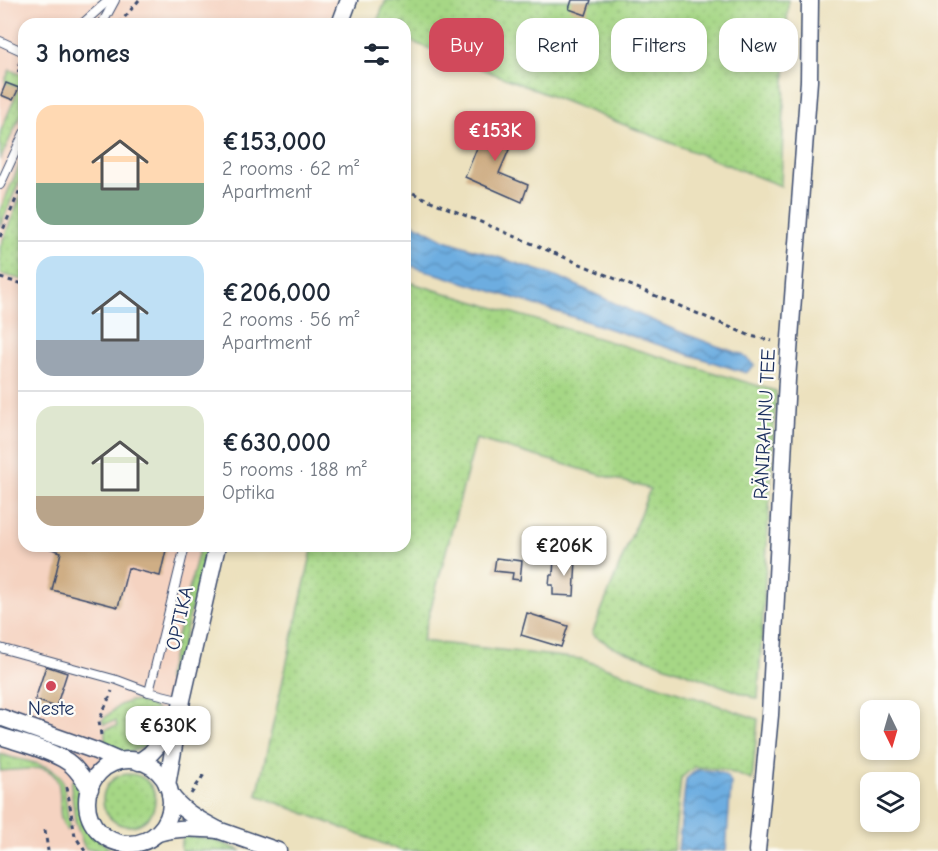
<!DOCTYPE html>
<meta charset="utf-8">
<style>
:root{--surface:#fff;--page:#f6f6f7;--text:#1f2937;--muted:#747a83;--line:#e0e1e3;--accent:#d1495b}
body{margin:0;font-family:"Comic Neue",sans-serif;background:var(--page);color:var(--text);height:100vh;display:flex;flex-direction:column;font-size:22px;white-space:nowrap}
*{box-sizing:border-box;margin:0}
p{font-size:20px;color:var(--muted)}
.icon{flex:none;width:33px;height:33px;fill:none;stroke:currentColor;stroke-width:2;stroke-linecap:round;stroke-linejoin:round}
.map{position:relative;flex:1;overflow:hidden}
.panel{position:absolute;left:18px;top:18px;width:393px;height:534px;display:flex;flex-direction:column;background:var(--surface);border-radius:18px;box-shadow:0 3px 9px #0003}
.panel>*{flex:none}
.guide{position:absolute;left:429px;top:18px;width:418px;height:54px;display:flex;gap:12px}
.needle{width:39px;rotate:175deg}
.buttons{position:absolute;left:860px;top:700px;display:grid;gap:12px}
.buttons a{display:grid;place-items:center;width:60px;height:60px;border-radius:12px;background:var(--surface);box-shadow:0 3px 9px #0003;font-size:30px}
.price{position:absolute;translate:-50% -51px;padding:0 14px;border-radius:12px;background:#fff;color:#222;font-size:20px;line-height:39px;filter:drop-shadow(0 2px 3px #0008)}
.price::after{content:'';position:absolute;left:50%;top:36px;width:18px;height:14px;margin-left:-9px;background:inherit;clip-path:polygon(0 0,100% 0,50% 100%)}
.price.selected{background:var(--accent);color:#fff}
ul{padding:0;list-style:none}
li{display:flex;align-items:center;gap:18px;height:150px;padding:0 18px}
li+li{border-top:2px solid var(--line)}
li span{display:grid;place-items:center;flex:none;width:168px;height:120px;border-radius:18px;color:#555}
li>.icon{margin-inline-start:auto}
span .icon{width:72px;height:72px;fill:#fffc;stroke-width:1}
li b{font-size:26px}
h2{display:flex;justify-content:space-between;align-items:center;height:72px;padding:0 18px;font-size:26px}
.tag{padding:0 21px;border-radius:18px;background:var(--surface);box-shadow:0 3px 9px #0003;font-size:21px;line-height:54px}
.tag.selected{background:var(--accent);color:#fff}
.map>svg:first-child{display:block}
</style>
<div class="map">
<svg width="938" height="851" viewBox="0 0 938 851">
<defs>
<pattern id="grass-dots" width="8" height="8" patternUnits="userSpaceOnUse" patternTransform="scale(1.5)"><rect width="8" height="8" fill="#a6d785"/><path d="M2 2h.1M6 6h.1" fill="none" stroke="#8eb975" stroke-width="1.8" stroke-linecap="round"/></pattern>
<pattern id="water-waves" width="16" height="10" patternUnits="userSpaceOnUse" patternTransform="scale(1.5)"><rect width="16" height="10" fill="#6dade0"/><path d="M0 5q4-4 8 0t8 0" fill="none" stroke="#598db9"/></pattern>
</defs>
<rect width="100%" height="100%" fill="#fdfcf7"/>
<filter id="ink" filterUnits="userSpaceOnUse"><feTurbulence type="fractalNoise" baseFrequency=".0167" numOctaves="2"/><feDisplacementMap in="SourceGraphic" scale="12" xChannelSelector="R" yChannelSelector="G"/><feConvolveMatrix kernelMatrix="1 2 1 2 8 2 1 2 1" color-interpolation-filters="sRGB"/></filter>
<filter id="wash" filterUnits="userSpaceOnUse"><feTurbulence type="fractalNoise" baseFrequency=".008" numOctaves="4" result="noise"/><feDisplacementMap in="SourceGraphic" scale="24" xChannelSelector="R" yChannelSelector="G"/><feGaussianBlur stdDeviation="1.35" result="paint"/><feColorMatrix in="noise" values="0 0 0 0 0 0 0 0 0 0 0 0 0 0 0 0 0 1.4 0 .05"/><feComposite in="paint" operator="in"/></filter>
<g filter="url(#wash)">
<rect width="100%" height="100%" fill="#ece1be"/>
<polygon fill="#f5d3c1" points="0,0 338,0 327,24 24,24 24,546 206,546 165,718 159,734 146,748 127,754 113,753 91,772 77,798 83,824 107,851 0,851"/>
<g fill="url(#grass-dots)" stroke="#608372" stroke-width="1.5">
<polygon points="386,0 788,0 781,186 405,39 405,24 376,24"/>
<path d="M10 70 24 76C24 89 19 94 20 106L24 108 0 160V133L19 88 6 83 5 80Z"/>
<polygon points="24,155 24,170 0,227 0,210"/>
<polygon points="24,188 23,277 24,280 0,274 0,247"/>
<polygon points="405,281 776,391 758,699 611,646 592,634 650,489 476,439 422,641 581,659 758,719 752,780 722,769 694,767 681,778 673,851 402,851 257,795 313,546 405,546"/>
<polygon points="200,546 207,546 174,678 169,682 167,680 167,677"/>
<path d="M130 701C179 701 162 751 125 752 117 752 109 749 102 746L105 738V729L117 726 116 721 104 724 102 720 120 705Z"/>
<path d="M0 754C16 760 53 763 61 778 66 788 67 814 69 825V829L67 831C65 827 62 823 61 818 57 799 67 776 42 768L0 771Z"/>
<circle cx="129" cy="800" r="26"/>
<path d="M75 779C81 792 78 800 82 813 86 829 100 839 111 851 102 851 96 849 87 849L84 846 75 821 71 786 72 781Z"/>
<polygon points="184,836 211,839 242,851 181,851 181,843"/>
</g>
<g fill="url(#water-waves)" stroke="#446e9f" stroke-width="1.5">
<polygon points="405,221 413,223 445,240 559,277 635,313 675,330 717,346 741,354 755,365 746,373 514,298 405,264"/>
<path d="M696 770C710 771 725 769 731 783L726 851H678L686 779Z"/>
</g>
<g id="blocks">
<g fill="#cfae85">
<polygon points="572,0 591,0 586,15 569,9"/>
<polygon points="6,83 19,88 13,100 1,95"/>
<polygon points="489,119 517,131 499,173 528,185 522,202 465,177"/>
<polygon points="42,546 167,546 160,576 128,568 118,607 52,590 61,552"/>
<polygon points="496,558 522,561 520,580 512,579 513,573 494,571"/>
<polygon points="554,558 576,559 574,596 553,595 553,585 549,585 550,575 553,575"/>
<polygon points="527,613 568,626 561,647 521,635"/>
<polygon points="46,666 67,673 56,707 35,700"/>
</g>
</g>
</g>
<g filter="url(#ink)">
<use href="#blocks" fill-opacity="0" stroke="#3a4a6c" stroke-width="1.5"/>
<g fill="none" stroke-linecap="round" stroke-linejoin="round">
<defs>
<g id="service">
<polyline points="82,24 109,0"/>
<polyline points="102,24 115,0"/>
<polyline points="0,41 24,52"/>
<polyline points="0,185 24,133"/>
<polyline points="0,648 117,680 149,692 182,700"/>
<polyline points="149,692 185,546"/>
</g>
<g id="minor">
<polyline points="340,24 349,0"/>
<polyline points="0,717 96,751 119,761"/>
<path d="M0 736C21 743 50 750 68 762 78 769 83 779 90 789"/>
<circle cx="129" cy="802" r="42"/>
<polyline points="139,762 150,754 162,741 173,717"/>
<polyline points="167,785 182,700 217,546"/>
<polyline points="218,830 278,851"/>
<path d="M158 833C178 827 197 828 218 830 200 820 182 812 170 794"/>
<polyline points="757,851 770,715 787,379 809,81 810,0"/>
</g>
</defs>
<use href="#service" stroke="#3a4a6c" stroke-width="10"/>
<use href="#minor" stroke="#3a4a6c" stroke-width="19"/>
<g stroke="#3a4a6c" stroke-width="3" stroke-dasharray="4.5 4.5" stroke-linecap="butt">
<polyline points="119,24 139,0"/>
<polyline points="20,62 17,70 24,73"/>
<polyline points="24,92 22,98 24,99"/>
<polyline points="405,189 419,196 751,336 772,341"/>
<polyline points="0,237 24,180"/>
<polyline points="0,278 24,284"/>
<polyline points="101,735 99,721 112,691"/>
<polyline points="67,787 75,836 85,851"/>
<polyline points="191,794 205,773"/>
<polyline points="45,830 48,851"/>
</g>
<use href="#service" stroke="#fff" stroke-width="8"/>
<use href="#minor" stroke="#fff" stroke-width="16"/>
</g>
</g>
<circle fill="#d1495b" stroke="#fdfcf7" stroke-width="2" cx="51" cy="686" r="6"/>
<g text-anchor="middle" stroke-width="4.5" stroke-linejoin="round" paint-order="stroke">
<g font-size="20" fill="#1b2f5e" stroke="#fdfcf7">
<text transform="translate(764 424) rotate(-87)" y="7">RÄNIRAHNU TEE</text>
<text transform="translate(179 618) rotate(-77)" y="7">OPTIKA</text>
</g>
<g font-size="20" fill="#1b2f5e" stroke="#fdfcf7">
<text x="51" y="715">Neste</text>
</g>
</g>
</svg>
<div class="buttons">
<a><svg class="needle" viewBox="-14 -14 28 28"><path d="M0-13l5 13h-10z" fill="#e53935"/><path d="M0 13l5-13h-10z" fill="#747a83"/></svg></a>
<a><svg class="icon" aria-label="layers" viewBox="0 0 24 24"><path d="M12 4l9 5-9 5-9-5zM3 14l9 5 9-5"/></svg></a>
</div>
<b class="price selected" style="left:495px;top:162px">€153K</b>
<b class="price" style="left:564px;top:577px">€206K</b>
<b class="price" style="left:168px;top:757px">€630K</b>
<div class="guide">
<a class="tag selected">Buy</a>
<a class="tag">Rent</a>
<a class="tag">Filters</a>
<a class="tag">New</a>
</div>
<section class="panel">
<h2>3 homes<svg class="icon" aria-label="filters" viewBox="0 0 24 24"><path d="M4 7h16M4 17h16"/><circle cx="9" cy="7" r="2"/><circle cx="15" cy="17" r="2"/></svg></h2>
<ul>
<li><span style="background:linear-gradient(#ffd9b3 65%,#7fa58c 0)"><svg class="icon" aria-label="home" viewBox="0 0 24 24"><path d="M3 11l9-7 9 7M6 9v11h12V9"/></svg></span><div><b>€153,000</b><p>2 rooms · 62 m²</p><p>Apartment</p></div></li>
<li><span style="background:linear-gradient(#bfe0f5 70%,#9aa5b1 0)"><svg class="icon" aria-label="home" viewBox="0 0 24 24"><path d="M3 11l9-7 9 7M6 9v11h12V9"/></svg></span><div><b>€206,000</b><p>2 rooms · 56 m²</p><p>Apartment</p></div></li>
<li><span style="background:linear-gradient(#dfe7d0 75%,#b9a48a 0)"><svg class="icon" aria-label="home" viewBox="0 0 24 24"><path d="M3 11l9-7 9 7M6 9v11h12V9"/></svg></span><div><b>€630,000</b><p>5 rooms · 188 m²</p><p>Optika</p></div></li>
</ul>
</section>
</div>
